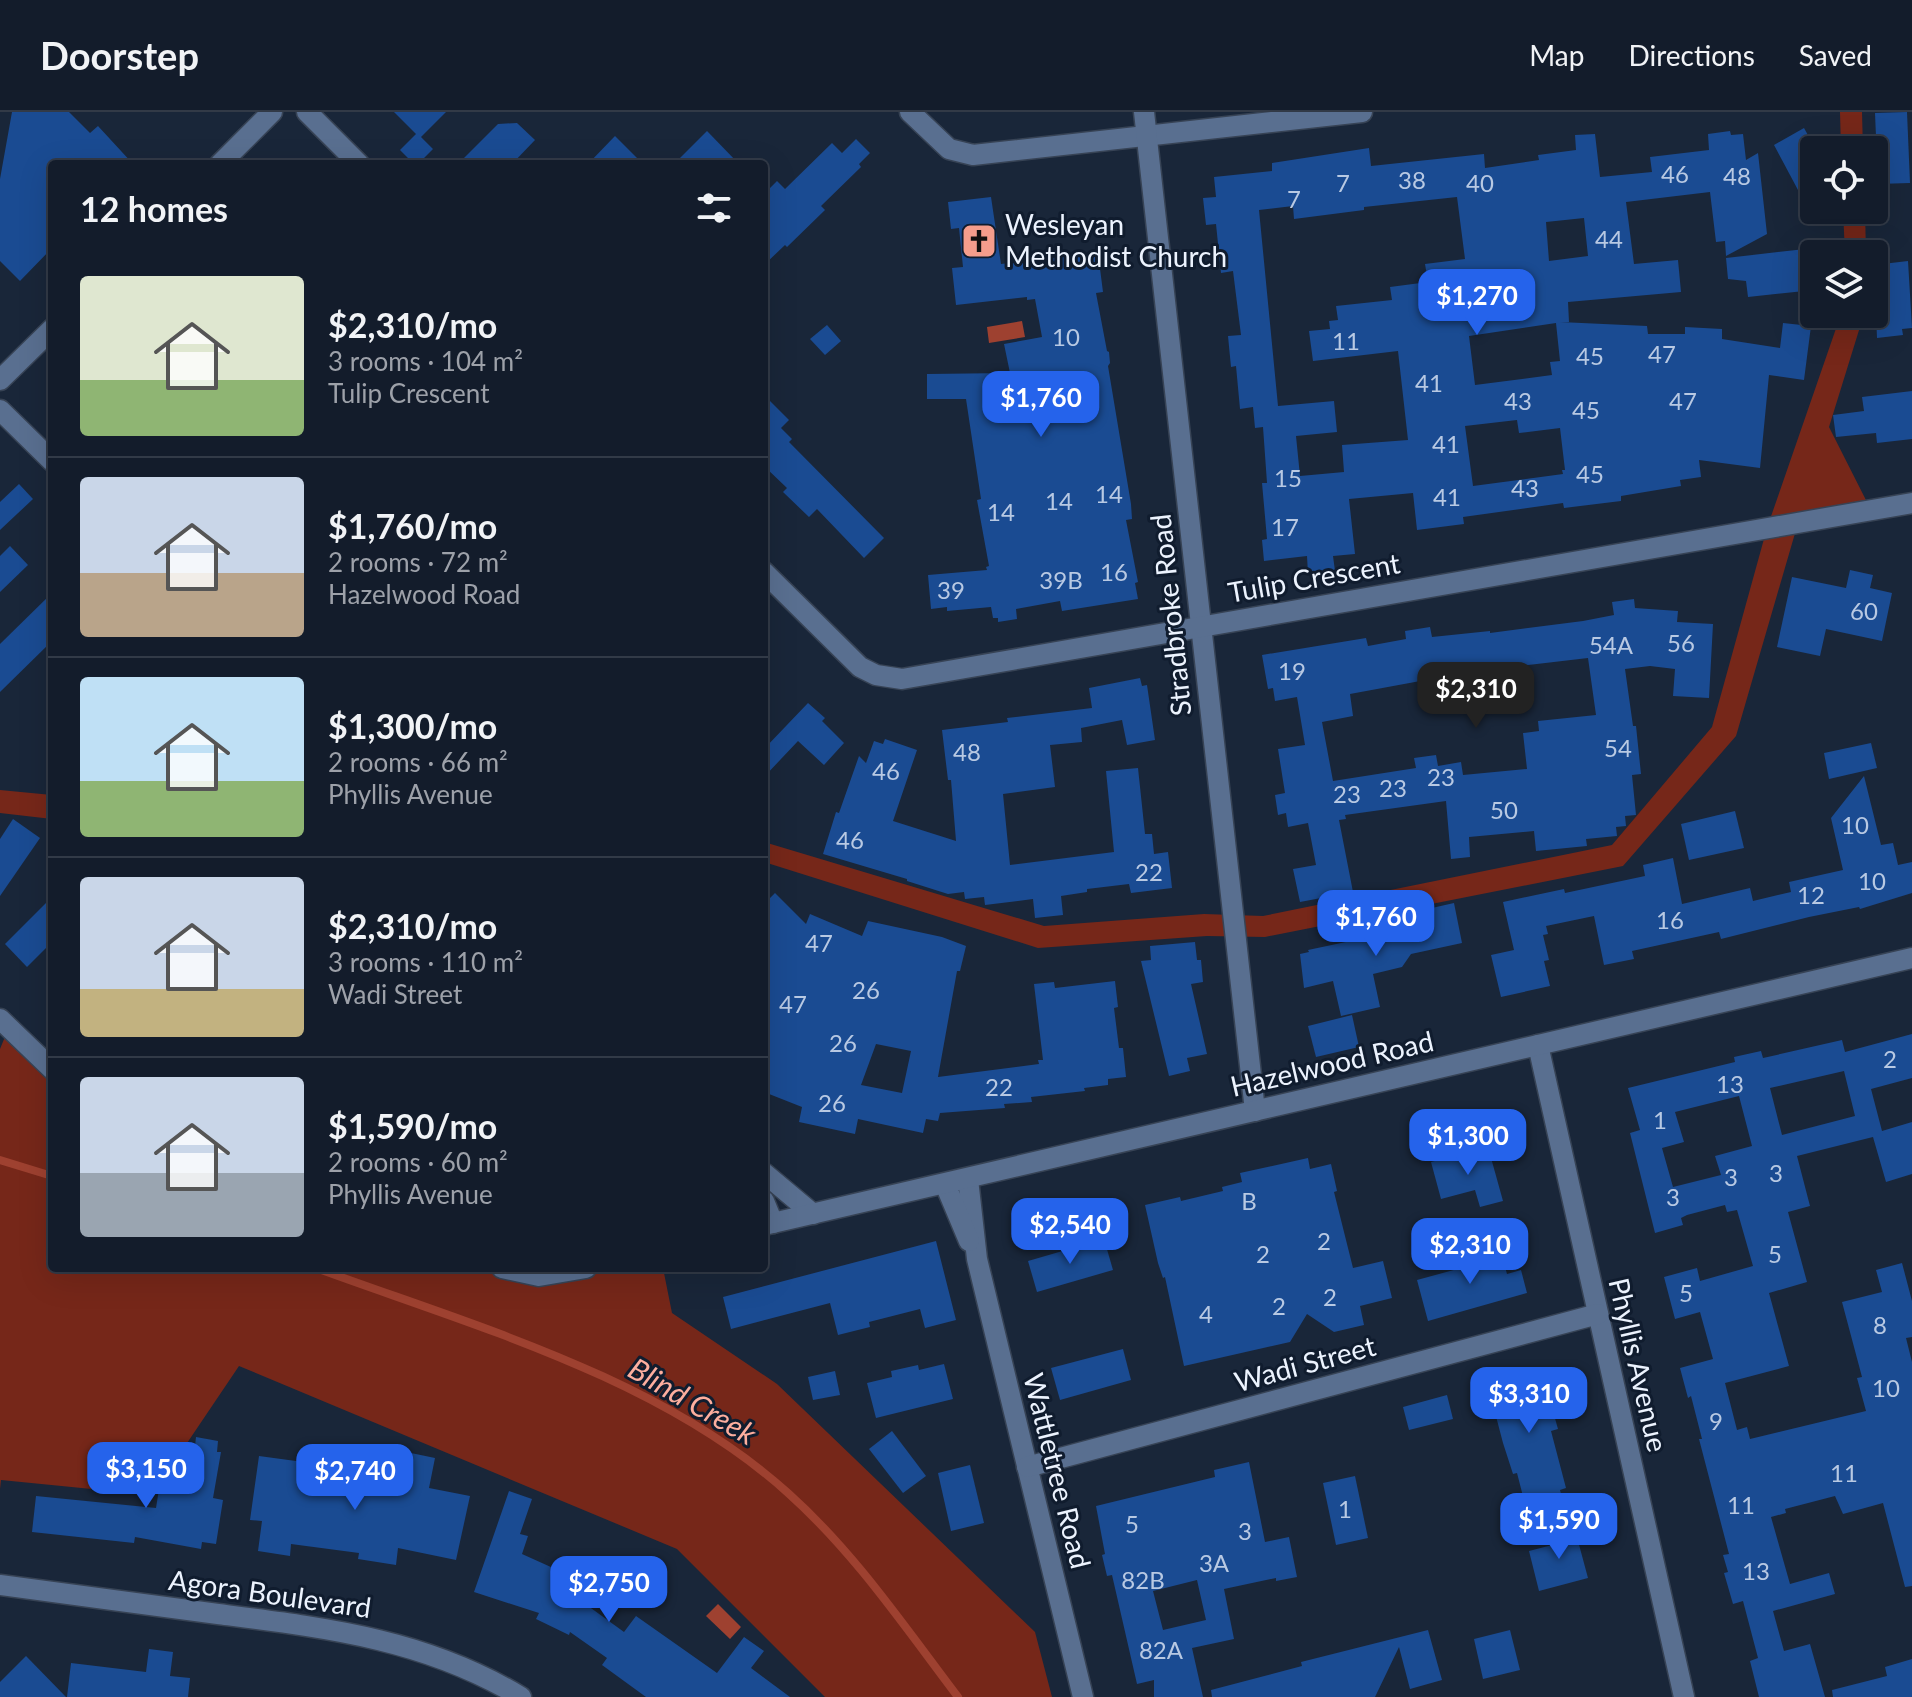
<!DOCTYPE html>
<meta charset="utf-8">
<style>
:root{--surface:#131c2b;--page:#202937;--text:#f1f3f6;--muted:#9da1a9;--line:#323a47;--accent:#2563eb}
body{margin:0;font-family:Lato,sans-serif;background:var(--page);color:var(--text);height:100vh;display:flex;flex-direction:column;font-size:30px;white-space:nowrap}
*{box-sizing:border-box;margin:0}
p{font-size:26px;color:var(--muted)}
.icon{flex:none;width:44px;height:44px;fill:none;stroke:currentColor;stroke-width:2;stroke-linecap:round;stroke-linejoin:round}
.map{position:relative;flex:1;overflow:hidden}
.sheet{position:absolute;left:48px;top:48px;width:720px;height:1112px;display:flex;flex-direction:column;background:var(--surface);border-radius:8px;box-shadow:0 8px 32px #0002,0 0 0 2px var(--line)}
.sheet>*{flex:none}
.buttons{position:absolute;left:1800px;top:24px;display:grid;gap:16px}
.buttons a{display:grid;place-items:center;width:88px;height:88px;border-radius:8px;background:var(--surface);box-shadow:0 8px 32px #0002,0 0 0 2px var(--line);font-size:40px}
.price{position:absolute;translate:-50% -68px;padding:0 18px;border-radius:16px;background:var(--accent);color:#fff;font-size:26px;line-height:52px;filter:drop-shadow(0 2px 4px #0008)}
.price::after{content:'';position:absolute;left:50%;top:48px;width:24px;height:18px;margin-left:-12px;background:inherit;clip-path:polygon(0 0,100% 0,50% 100%)}
.price.selected{background:#222;color:#fff}
ul{padding:0;list-style:none}
li{display:flex;align-items:center;gap:24px;height:200px;padding:0 32px}
li+li{border-top:2px solid var(--line)}
li span{display:grid;place-items:center;flex:none;width:224px;height:160px;border-radius:8px;color:#555}
li>.icon{margin-inline-start:auto}
span .icon{width:96px;height:96px;fill:#fffc;stroke-width:1}
li b{font-size:34px}
h2{display:flex;justify-content:space-between;align-items:center;height:96px;padding:0 32px;font-size:34px}
header{display:flex;align-items:center;gap:48px;box-sizing:border-box;height:112px;padding:0 40px;background:var(--surface);border-bottom:2px solid var(--line)}
header strong{font-size:38px}
nav{display:flex;gap:44px;margin-inline-start:auto;font-size:28px}
.map>svg:first-child{display:block}
</style>
<header>
<strong>Doorstep</strong>
<nav><a>Map</a><a>Directions</a><a>Saved</a></nav>
</header>
<div class="map">
<svg width="1912" height="1585" viewBox="0 0 1912 1585">
<rect width="100%" height="100%" fill="#192639"/>
<g fill="#762719">
<polygon points="1840,0 1862,0 1863,38 1841,38"/>
<polygon points="1843,98 1865,98 1866,142 1845,142"/>
<polygon points="1841,202 1864,202 1829,315 1871,398 1798,411 1736,624 1623,754 1265,825 1207,824 1038,836 764,750 764,730 1044,814 1204,802 1263,804 1612,733 1712,615 1767,416"/>
<polygon points="0,678 52,683 52,707 0,701"/>
<polygon points="9,915 52,957 52,1156 663,1156 672,1201 777,1272 1035,1520 1052,1585 825,1585 677,1437 239,1254 152,1383 1,1368 0,1377 0,937"/>
</g>
<g fill="#9e4130">
<polygon points="1022,209 1025,225 989,231 987,215"/>
<polygon points="718,1492 741,1515 730,1527 706,1504"/>
</g>
<g fill="none" stroke-linecap="round" stroke-linejoin="round">
<g stroke="#9e4130" stroke-width="8">
<polyline points="0,1048 52,1064"/>
<path d="M316 1156C474 1214 661 1266 788 1381 855 1441 904 1514 958 1585"/>
</g>
</g>
<g fill="#1a4b92" fill-rule="evenodd">
<polygon points="12,0 69,0 90,21 98,14 133,52 52,52 52,136 20,169 0,149 0,67"/>
<polygon points="394,0 446,0 421,25 433,37 418,52 414,52 400,38 416,22"/>
<polygon points="1907,0 1910,71 1878,72 1875,1"/>
<polygon points="517,11 535,28 512,52 458,52 498,12"/>
<polygon points="1804,16 1814,34 1814,108 1774,33"/>
<polygon points="707,19 739,52 674,52"/>
<path d="M1730 19 1731 23 1743 22 1746 48 1758 41 1767 122 1726 144 1725 129 1716 130 1710 80 1626 90 1634 152 1678 148 1681 180 1568 190 1569 210H1560L1647 214 1648 222H1685V215L1722 217V227L1780 236 1783 211 1811 214 1804 268 1769 263 1760 356 1699 348 1701 365 1680 368 1681 374 1621 384V389L1564 396 1563 391 1463 405 1464 412 1417 418 1413 381 1349 387 1355 442 1333 444 1335 459 1308 462 1307 444 1264 449 1262 428 1267 427 1262 371H1267L1263 315 1255 316 1253 295 1240 297 1236 254 1231 255 1228 224 1241 223 1233 159 1221 161 1216 112 1206 113 1203 86 1216 85 1214 65 1272 59V51L1369 36 1371 54 1484 42 1485 56 1539 48 1538 43 1576 38 1575 23 1595 22 1600 65 1652 60 1650 45 1709 38 1708 22ZM1457 85 1465 147 1425 152 1428 170 1390 175 1392 188 1336 194 1338 208 1329 209 1330 217 1309 219 1313 249 1398 239 1408 328 1342 333 1344 360 1300 364 1296 324 1337 320 1334 289 1278 294 1259 98 1293 94 1294 107 1364 98V95ZM1584 106 1588 144 1549 149 1546 110ZM1556 211 1560 249 1550 250 1552 263 1475 273 1469 224ZM1517 308 1519 321 1560 316 1565 358H1562L1563 362 1473 374 1465 314Z"/>
<polygon points="615,24 643,52 588,52"/>
<polygon points="856,27 870,41 859,52 861,55 821,94 825,98 787,135 785,133 764,153 764,82 777,69 785,77 832,31 842,41"/>
<polygon points="991,85 1001,152 1098,141 1103,180 1096,181 1107,239 1109,240 1110,251 1108,254 1131,392 1132,407 1126,408 1138,470 1135,471 1138,487 1062,499 1060,489 1016,497 1017,507 998,510 998,506 993,506 991,495 947,499 947,495 931,497 928,463 987,458 986,455 989,454 977,388 981,387 966,287 927,287 927,262 1010,261 1004,232 1042,225 1035,187 1027,188 1027,185 956,193 952,156 963,155 959,116 951,117 948,90"/>
<polygon points="1814,136 1814,178 1748,185 1746,169 1728,167 1726,146"/>
<polygon points="1908,149 1912,216 1902,217 1903,223 1877,226 1874,153"/>
<polygon points="827,213 841,229 825,243 810,227"/>
<polygon points="1912,279 1912,327 1877,331 1876,321 1836,325 1833,303 1864,299 1862,285"/>
<polygon points="764,283 789,308 781,316 792,327 789,330 884,426 864,446 817,397 809,405 783,380 787,376 764,354"/>
<polygon points="19,372 33,387 0,418 0,390"/>
<polygon points="10,434 28,453 0,480 0,444"/>
<polygon points="1850,458 1873,463 1870,476 1892,481 1882,529 1826,517 1820,544 1777,535 1792,465 1846,476"/>
<polygon points="52,481 52,529 0,580 0,532"/>
<path d="M1634 487 1635 496 1678 499 1677 510 1713 512 1709 586 1673 584 1675 557 1650 554 1625 557 1633 614H1636L1641 662 1632 663 1636 703 1625 704 1626 714 1616 715 1617 724 1586 727 1587 734 1536 739 1534 719 1469 725 1470 745 1451 747 1446 689 1345 703 1346 707 1339 708 1353 780 1300 790 1293 757 1316 753 1308 711 1288 715 1286 701 1278 703 1275 683 1285 681 1278 637 1305 633 1297 585 1275 589 1273 576 1268 577 1262 543 1366 526 1368 534 1406 527 1405 519 1430 515 1432 525 1490 519V521L1583 509 1614 503 1612 490ZM1588 546 1596 603 1538 609 1539 619 1523 621 1527 657 1463 663 1461 650 1438 654 1436 643 1414 646 1416 656 1333 669 1322 610 1353 604 1350 582 1469 560 1470 564 1510 560V555Z"/>
<polygon points="1140,566 1142,574 1147,573 1155,628 1127,633 1122,608 1081,616 1082,630 1050,633 1055,675 1003,682 1010,753 1114,740 1106,659 1138,656 1145,722 1152,722 1154,742 1168,740 1172,776 1131,781 1129,772 1087,777 1087,780 1061,784 1063,803 1035,806 1033,787 985,793 984,785 965,787 964,780 948,782 907,769 907,767 823,742 836,700 839,701 859,644 866,651 874,629 883,632 885,627 917,638 893,709 956,729 951,668 948,668 942,618 1008,610 1007,606 1092,596 1089,576"/>
<polygon points="808,591 825,606 822,609 844,631 824,653 798,629 764,665 764,637"/>
<polygon points="1871,631 1877,656 1829,667 1824,641"/>
<polygon points="1864,664 1881,733 1893,731 1898,753 1912,750 1912,781 1860,797 1859,795 1809,805 1721,827 1719,820 1632,839 1634,847 1604,853 1594,804 1546,814 1548,822 1543,823 1549,848 1544,849 1550,874 1501,885 1491,843 1514,838 1503,790 1564,777 1565,781 1645,764 1643,753 1673,746 1682,792 1750,776 1753,789 1791,780 1789,770 1843,758 1831,706"/>
<polygon points="1735,699 1744,736 1689,748 1681,712"/>
<polygon points="13,707 40,726 0,784 0,727"/>
<path d="M775 781 806 812 810 802 862 824 868 809 942 825 966 834 960 859H957L938 965 1039 952 1038 948H1043L1034 872 1054 870 1055 876 1115 869 1118 895 1114 896 1119 936H1123L1126 965 1108 967V973L1084 976 1085 979 1031 985 1032 990 1004 992 1005 996 940 1001 938 1009 926 1007 923 1021 858 1007 855 1022 799 1010 802 995 764 980V792ZM876 932 911 939 902 981 861 973Z"/>
<polygon points="52,785 52,830 27,855 5,832"/>
<polygon points="1454,791 1462,831 1411,842 1402,855 1373,862 1380,895 1341,904 1333,869 1304,876 1300,842 1309,840 1308,838 1426,813 1423,798"/>
<polygon points="1195,830 1197,848 1201,848 1203,870 1191,872 1207,942 1187,946 1190,959 1169,964 1141,849 1151,848 1150,834"/>
<polygon points="1352,903 1359,935 1316,945 1308,914"/>
<path d="M1912 922V966L1871 977 1882 1019 1912 1010V1062L1886 1070 1873 1025 1797 1044 1810 1094 1788 1100 1807 1170 1769 1181 1789 1254 1725 1271 1737 1318 1747 1315 1750 1327 1866 1299 1857 1266 1862 1265 1842 1190 1882 1180 1876 1158 1902 1151 1912 1189V1225L1906 1226 1912 1250V1474L1905 1475 1883 1391 1843 1402 1835 1384 1785 1397 1786 1401 1771 1405 1790 1472 1829 1461 1835 1482 1773 1499 1784 1539 1810 1532 1825 1585H1759L1750 1549 1758 1546 1743 1489 1733 1492 1724 1461 1728 1460 1723 1443 1729 1442 1699 1327H1702L1691 1284 1688 1286 1680 1256 1713 1247 1700 1200 1675 1207 1664 1165 1697 1156 1700 1169 1753 1154 1737 1098 1727 1100 1725 1093 1687 1103 1681 1106 1683 1113 1655 1121 1630 1021 1640 1018 1628 976 1735 950 1734 945 1761 939 1763 946 1842 928 1845 940ZM1844 959 1855 1004 1782 1023 1770 976ZM1739 984 1752 1034 1715 1044 1721 1063 1673 1075 1662 1036 1684 1030 1675 1000Z"/>
<polygon points="1488,1035 1503,1089 1480,1095 1475,1078 1441,1087 1431,1050"/>
<polygon points="1308,1046 1310,1057 1331,1052 1337,1079 1334,1080 1353,1156 1383,1149 1392,1186 1360,1194 1364,1213 1334,1220 1307,1202 1290,1230 1184,1254 1165,1165 1163,1166 1158,1151 1145,1093 1180,1085 1181,1089 1223,1079 1222,1075 1242,1070 1240,1061"/>
<polygon points="1104,1127 1113,1158 1037,1180 1028,1149"/>
<polygon points="936,1129 956,1208 925,1216 920,1197 869,1210 870,1215 838,1223 830,1191 731,1217 723,1185"/>
<polygon points="1500,1136 1507,1162 1521,1158 1527,1181 1428,1209 1417,1168 1472,1153 1470,1144"/>
<polygon points="1123,1237 1131,1268 1060,1288 1051,1256"/>
<polygon points="944,1252 953,1287 876,1306 867,1271 892,1265 891,1259 918,1253 919,1258"/>
<polygon points="1541,1257 1558,1317 1551,1319 1566,1376 1560,1378 1562,1386 1526,1396 1517,1361 1513,1362 1503,1331 1487,1270"/>
<polygon points="835,1259 840,1283 813,1288 808,1265"/>
<polygon points="1447,1283 1453,1307 1409,1318 1403,1295"/>
<polygon points="892,1319 926,1364 903,1381 869,1337"/>
<polygon points="196,1325 218,1329 217,1340 221,1340 213,1386 223,1388 216,1432 202,1430 201,1437 135,1425 134,1431 32,1420 36,1384 156,1396 159,1377 183,1380 190,1334 195,1334"/>
<polygon points="411,1341 435,1346 429,1376 470,1384 456,1448 398,1436 396,1453 358,1447 359,1441 291,1432 290,1444 258,1439 262,1409 250,1408 259,1344 318,1352 318,1349 350,1353 347,1377 401,1384"/>
<path d="M1249 1350 1265 1430 1289 1425 1297 1465 1276 1469V1466L1224 1477 1234 1527 1192 1536 1203 1585H1154V1568L1137 1572 1112 1463 1107 1464 1102 1443 1105 1442 1096 1394 1215 1365 1214 1358ZM1197 1468 1206 1508 1163 1518 1153 1479Z"/>
<polygon points="970,1353 984,1411 951,1419 938,1361"/>
<polygon points="1355,1364 1368,1426 1336,1433 1323,1371"/>
<polygon points="509,1379 532,1387 520,1422 528,1424 522,1442 593,1474 584,1491 624,1520 636,1504 717,1561 744,1525 764,1539 751,1556 790,1585 646,1585 602,1553 607,1546 570,1520 569,1523 536,1507 539,1501 474,1480"/>
<polygon points="1574,1414 1588,1466 1539,1479 1529,1439 1556,1432 1553,1420"/>
<polygon points="1428,1518 1442,1568 1410,1577 1399,1535 1375,1585 1212,1585 1211,1578 1302,1554 1301,1550"/>
<polygon points="1510,1518 1520,1558 1483,1567 1474,1527"/>
<polygon points="149,1537 173,1540 170,1564 190,1566 188,1585 67,1585 71,1551 146,1560"/>
<polygon points="26,1544 66,1585 0,1585 0,1570"/>
<polygon points="1912,1547 1912,1585 1833,1585 1832,1578 1887,1564 1885,1555"/>
</g>
<g fill="none" stroke-linecap="round" stroke-linejoin="round">
<defs>
<g id="minor">
<polyline points="307,0 359,52"/>
<polyline points="910,0 949,37 973,43 1362,0"/>
<polyline points="1144,0 1255,999"/>
<polyline points="220,52 272,0"/>
<polyline points="0,268 52,217"/>
<polyline points="0,298 52,349"/>
<polyline points="764,460 860,555 876,563 902,567 1912,391"/>
<polyline points="0,907 52,957"/>
<polyline points="1538,933 1684,1585"/>
<polyline points="764,1061 813,1102"/>
<polyline points="968,1067 977,1147 1083,1585"/>
<polyline points="945,1072 969,1129"/>
<polyline points="764,1089 773,1111"/>
<polyline points="764,1113 1912,846"/>
<polyline points="502,1156 539,1164 586,1156"/>
<polyline points="1027,1355 1598,1202"/>
<path d="M0 1473C73 1483 145 1492 218 1502 327 1516 425 1527 521 1585"/>
</g>
</defs>
<use href="#minor" stroke="#374355" stroke-width="23"/>
<use href="#minor" stroke="#596f90" stroke-width="20"/>
</g>
<defs>
<symbol id="church-square" viewBox="-11 -11 22 22"><rect x="-9" y="-9" width="18" height="18" rx="4" fill="#f49d8c" stroke="#101c2e"/><path d="M-1.2-6h2.4v3.5h3.3v2.4h-3.3V6h-2.4V-.1h-3.3v-2.4h3.3Z" fill="#111"/></symbol>
</defs>
<g fill-rule="evenodd">
<use href="#church-square" x="959" y="109" width="40" height="40"/>
</g>
<g text-anchor="middle" stroke-width="6" stroke-linejoin="round" paint-order="stroke">
<g font-size="24" fill="#b8c9e3">
<text x="1675" y="71">46</text>
<text x="1737" y="73">48</text>
<text x="1412" y="77">38</text>
<text x="1343" y="80">7</text>
<text x="1480" y="80">40</text>
<text x="1294" y="96">7</text>
<text x="1609" y="136">44</text>
<text x="1066" y="234">10</text>
<text x="1346" y="238">11</text>
<text x="1662" y="251">47</text>
<text x="1590" y="253">45</text>
<text x="1429" y="280">41</text>
<text x="1518" y="298">43</text>
<text x="1683" y="298">47</text>
<text x="1586" y="307">45</text>
<text x="1446" y="341">41</text>
<text x="1590" y="371">45</text>
<text x="1288" y="375">15</text>
<text x="1525" y="385">43</text>
<text x="1109" y="391">14</text>
<text x="1447" y="394">41</text>
<text x="1059" y="398">14</text>
<text x="1001" y="409">14</text>
<text x="1285" y="424">17</text>
<text x="1114" y="469">16</text>
<text x="1061" y="477">39B</text>
<text x="951" y="487">39</text>
<text x="1864" y="508">60</text>
<text x="1681" y="540">56</text>
<text x="1611" y="542">54A</text>
<text x="1292" y="568">19</text>
<text x="1618" y="645">54</text>
<text x="967" y="649">48</text>
<text x="886" y="668">46</text>
<text x="1441" y="674">23</text>
<text x="1393" y="685">23</text>
<text x="1347" y="691">23</text>
<text x="1504" y="707">50</text>
<text x="1855" y="722">10</text>
<text x="850" y="737">46</text>
<text x="1149" y="769">22</text>
<text x="1872" y="778">10</text>
<text x="1811" y="792">12</text>
<text x="1670" y="817">16</text>
<text x="819" y="840">47</text>
<text x="866" y="887">26</text>
<text x="793" y="901">47</text>
<text x="843" y="940">26</text>
<text x="1890" y="956">2</text>
<text x="1730" y="981">13</text>
<text x="999" y="984">22</text>
<text x="832" y="1000">26</text>
<text x="1660" y="1017">1</text>
<text x="1776" y="1070">3</text>
<text x="1731" y="1074">3</text>
<text x="1673" y="1094">3</text>
<text x="1249" y="1098">B</text>
<text x="1324" y="1138">2</text>
<text x="1263" y="1151">2</text>
<text x="1775" y="1151">5</text>
<text x="1686" y="1190">5</text>
<text x="1330" y="1194">2</text>
<text x="1279" y="1203">2</text>
<text x="1206" y="1211">4</text>
<text x="1880" y="1222">8</text>
<text x="1886" y="1285">10</text>
<text x="1716" y="1318">9</text>
<text x="1844" y="1370">11</text>
<text x="1741" y="1402">11</text>
<text x="1345" y="1406">1</text>
<text x="1132" y="1421">5</text>
<text x="1245" y="1428">3</text>
<text x="1214" y="1460">3A</text>
<text x="1756" y="1468">13</text>
<text x="1143" y="1477">82B</text>
<text x="1161" y="1547">82A</text>
</g>
<g font-size="28" fill="#ecf3fe" stroke="#101c2e" text-anchor="start">
<text x="1005" y="123">Wesleyan<tspan x="1005" dy="32">Methodist Church</tspan></text>
</g>
<g font-size="28" fill="#ecf3fe" stroke="#101c2e">
<text transform="translate(1314 466) rotate(-10)" y="10">Tulip Crescent</text>
<text transform="translate(1171 503) rotate(-96)" y="10">Stradbroke Road</text>
<text transform="translate(1332 952) rotate(-13)" y="10">Hazelwood Road</text>
<text transform="translate(1305 1252) rotate(-15)" y="10">Wadi Street</text>
<text transform="translate(1638 1253) rotate(77)" y="10">Phyllis Avenue</text>
<text transform="translate(1057 1359) rotate(76)" y="10">Wattletree Road</text>
<text transform="translate(270 1482) rotate(8)" y="10">Agora Boulevard</text>
</g>
<g font-size="30" font-style="italic" fill="#fdae9e" stroke="#101c2e">
<text transform="translate(692 1290) rotate(30)" y="10">Blind Creek</text>
</g>
</g>
</svg>
<div class="buttons">
<a><svg class="icon" aria-label="locate" viewBox="0 0 24 24"><circle cx="12" cy="12" r="6"/><path d="M12 2v4M12 18v4M2 12h4M18 12h4"/></svg></a>
<a><svg class="icon" aria-label="layers" viewBox="0 0 24 24"><path d="M12 4l9 5-9 5-9-5zM3 14l9 5 9-5"/></svg></a>
</div>
<b class="price" style="left:1477px;top:225px">$1,270</b>
<b class="price" style="left:1041px;top:327px">$1,760</b>
<b class="price selected" style="left:1476px;top:618px">$2,310</b>
<b class="price" style="left:1376px;top:846px">$1,760</b>
<b class="price" style="left:1468px;top:1065px">$1,300</b>
<b class="price" style="left:1070px;top:1154px">$2,540</b>
<b class="price" style="left:1470px;top:1174px">$2,310</b>
<b class="price" style="left:1529px;top:1323px">$3,310</b>
<b class="price" style="left:146px;top:1398px">$3,150</b>
<b class="price" style="left:355px;top:1400px">$2,740</b>
<b class="price" style="left:1559px;top:1449px">$1,590</b>
<b class="price" style="left:609px;top:1512px">$2,750</b>
<section class="sheet">
<h2>12 homes<svg class="icon" aria-label="filters" viewBox="0 0 24 24"><path d="M4 7h16M4 17h16"/><circle cx="9" cy="7" r="2"/><circle cx="15" cy="17" r="2"/></svg></h2>
<ul>
<li><span style="background:linear-gradient(#dfe7d0 65%,#8fb573 0)"><svg class="icon" aria-label="home" viewBox="0 0 24 24"><path d="M3 11l9-7 9 7M6 9v11h12V9"/></svg></span><div><b>$2,310/mo</b><p>3 rooms · 104 m²</p><p>Tulip Crescent</p></div></li>
<li><span style="background:linear-gradient(#c9d6e8 60%,#b9a48a 0)"><svg class="icon" aria-label="home" viewBox="0 0 24 24"><path d="M3 11l9-7 9 7M6 9v11h12V9"/></svg></span><div><b>$1,760/mo</b><p>2 rooms · 72 m²</p><p>Hazelwood Road</p></div></li>
<li><span style="background:linear-gradient(#bfe0f5 65%,#8fb573 0)"><svg class="icon" aria-label="home" viewBox="0 0 24 24"><path d="M3 11l9-7 9 7M6 9v11h12V9"/></svg></span><div><b>$1,300/mo</b><p>2 rooms · 66 m²</p><p>Phyllis Avenue</p></div></li>
<li><span style="background:linear-gradient(#c9d6e8 70%,#c2b280 0)"><svg class="icon" aria-label="home" viewBox="0 0 24 24"><path d="M3 11l9-7 9 7M6 9v11h12V9"/></svg></span><div><b>$2,310/mo</b><p>3 rooms · 110 m²</p><p>Wadi Street</p></div></li>
<li><span style="background:linear-gradient(#c9d6e8 60%,#9aa5b1 0)"><svg class="icon" aria-label="home" viewBox="0 0 24 24"><path d="M3 11l9-7 9 7M6 9v11h12V9"/></svg></span><div><b>$1,590/mo</b><p>2 rooms · 60 m²</p><p>Phyllis Avenue</p></div></li>
</ul>
</section>
</div>
